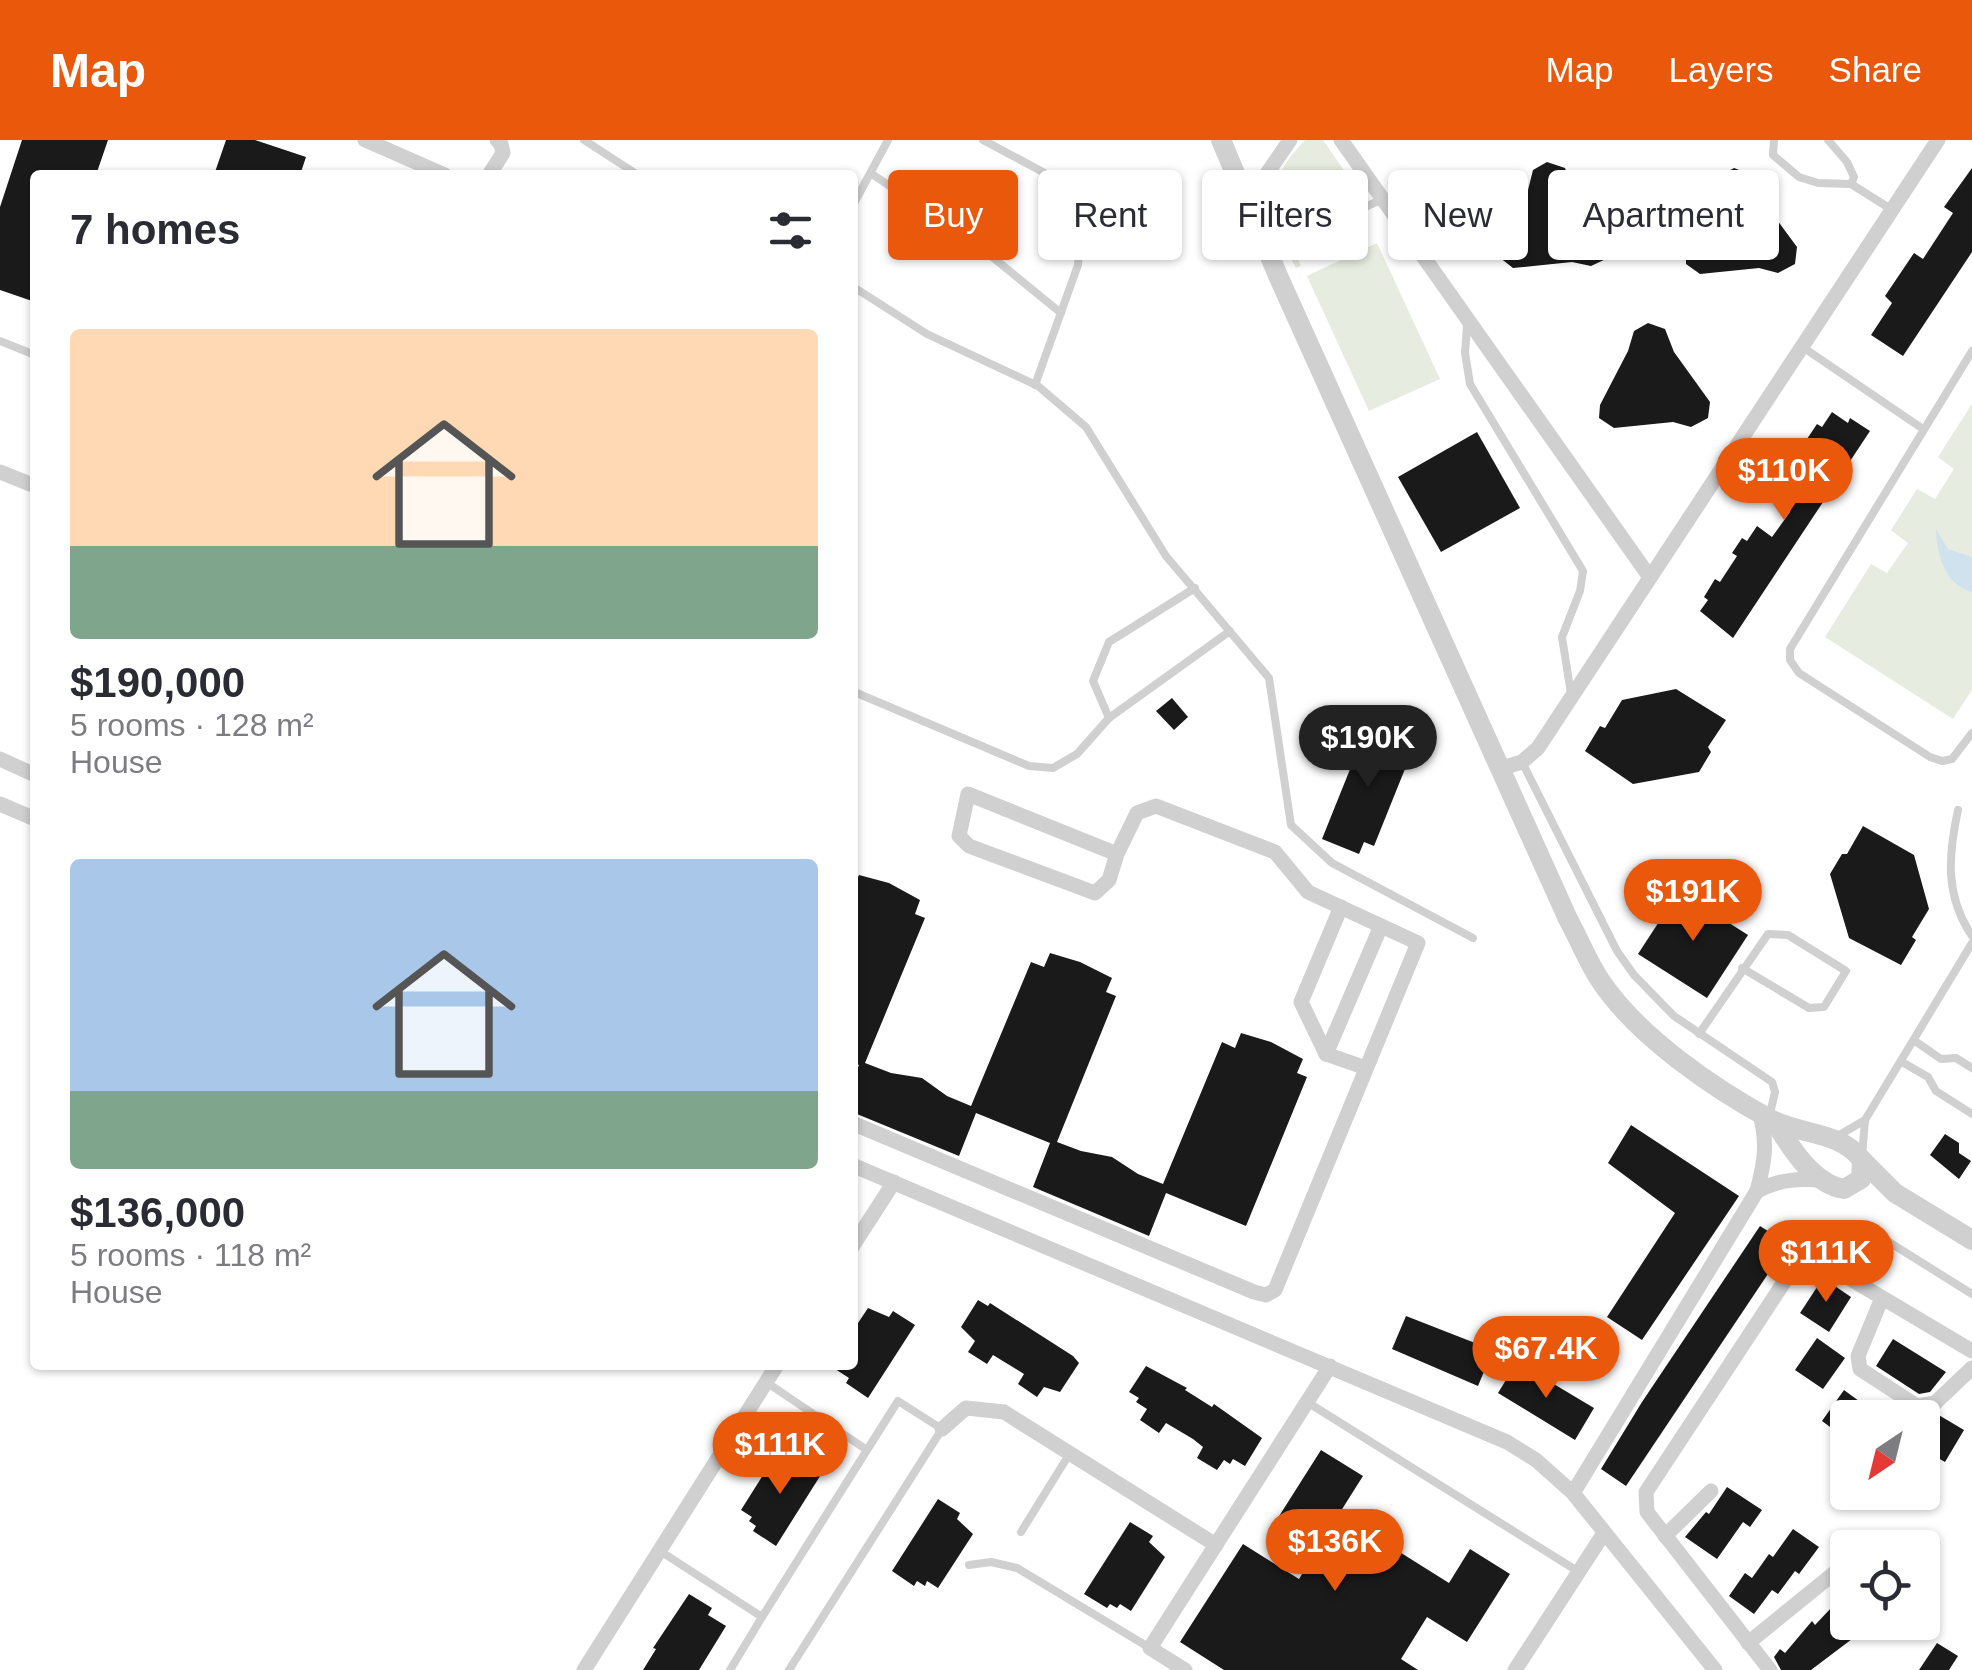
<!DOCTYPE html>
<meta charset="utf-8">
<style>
:root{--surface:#fff;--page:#f7f7f7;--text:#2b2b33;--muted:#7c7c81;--accent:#ea580c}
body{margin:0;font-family:Arial,sans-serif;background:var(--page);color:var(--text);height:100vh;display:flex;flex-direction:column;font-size:38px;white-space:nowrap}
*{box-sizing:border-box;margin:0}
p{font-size:32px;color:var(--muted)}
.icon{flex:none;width:55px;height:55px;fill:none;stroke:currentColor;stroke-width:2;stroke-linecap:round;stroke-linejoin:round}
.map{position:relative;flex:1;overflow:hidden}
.details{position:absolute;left:30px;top:30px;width:828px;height:1200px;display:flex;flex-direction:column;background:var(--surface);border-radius:10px;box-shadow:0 2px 8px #0004}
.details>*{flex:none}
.top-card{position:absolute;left:888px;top:30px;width:932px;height:90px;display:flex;gap:20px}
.needle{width:65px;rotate:215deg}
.fabs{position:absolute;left:1830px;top:1260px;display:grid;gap:20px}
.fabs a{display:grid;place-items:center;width:110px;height:110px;border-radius:10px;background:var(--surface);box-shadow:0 2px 8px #0004;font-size:50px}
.price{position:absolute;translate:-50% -85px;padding:0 22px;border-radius:35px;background:var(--accent);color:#fff;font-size:32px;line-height:65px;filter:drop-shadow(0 2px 5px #0008)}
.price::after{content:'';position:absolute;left:50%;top:60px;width:30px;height:22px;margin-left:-15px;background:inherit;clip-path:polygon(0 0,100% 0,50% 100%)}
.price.selected{background:#222;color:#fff}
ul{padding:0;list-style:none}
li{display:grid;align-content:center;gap:20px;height:530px;padding:0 40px}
li span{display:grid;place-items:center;height:310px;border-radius:10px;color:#555}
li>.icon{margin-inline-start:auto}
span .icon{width:180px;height:180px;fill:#fffc;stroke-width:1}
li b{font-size:42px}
h2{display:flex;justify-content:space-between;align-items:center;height:120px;padding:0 40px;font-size:42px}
.pill{padding:0 35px;border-radius:10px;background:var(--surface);box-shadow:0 2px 8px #0004;font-size:35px;line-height:90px}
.pill.selected{background:var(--accent);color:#fff}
header{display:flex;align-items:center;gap:60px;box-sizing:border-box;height:140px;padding:0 50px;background:var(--accent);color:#fff}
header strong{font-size:48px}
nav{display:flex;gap:55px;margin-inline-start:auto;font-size:35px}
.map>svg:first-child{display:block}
</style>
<header>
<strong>Map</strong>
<nav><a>Map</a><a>Layers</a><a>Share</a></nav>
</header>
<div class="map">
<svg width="1972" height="1530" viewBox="0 0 1972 1530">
<rect width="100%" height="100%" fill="#fff"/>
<g fill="#e6ecdf">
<path d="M1305 0H1323L1350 39 1279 74 1301 126 1296 128C1266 76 1261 46 1305 0Z"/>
<polygon points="1377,103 1440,239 1369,271 1307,136"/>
<polygon points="1972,264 1972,550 1953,579 1825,497 1871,424 1887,433 1908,403 1891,390 1917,349 1935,359 1954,329 1938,317"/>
</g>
<path fill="#cfe2ee" d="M1936 389 1948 409 1972 417V452C1944 444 1937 415 1936 389Z"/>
<g fill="#1a1a1a">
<polygon points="22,0 108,0 96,35 35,35 35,162 0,150 0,67"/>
<polygon points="226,0 255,0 306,17 300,35 214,35"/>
<polygon points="1547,22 1565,28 1573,51 1610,101 1608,118 1591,126 1572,122 1513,128 1499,117 1499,105 1528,50 1533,30"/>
<polygon points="1734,28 1752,35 1760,57 1797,107 1795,124 1778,133 1759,128 1700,134 1686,124 1686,111 1714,57 1720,36"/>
<polygon points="1972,28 1972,112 1903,216 1871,195 1892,163 1885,156 1914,113 1923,119 1953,73 1944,67"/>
<polygon points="1648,183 1665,189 1674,212 1710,262 1708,278 1691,287 1673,282 1614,288 1599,278 1600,265 1628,211 1634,191"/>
<polygon points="1832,272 1848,283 1850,278 1870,291 1733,498 1700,471 1708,460 1704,457 1715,439 1720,442 1737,416 1732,413 1742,398 1747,401 1757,386 1772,397 1790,372 1791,368 1775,357 1783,345 1779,343 1790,325 1795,328 1812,302 1807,299 1817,284 1822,287"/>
<polygon points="1477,292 1520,368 1441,412 1398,337"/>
<polygon points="1676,549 1726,580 1708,607 1711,612 1699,632 1633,644 1585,611 1600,586 1605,588 1622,560"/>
<polygon points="1172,558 1188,577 1174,590 1156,571"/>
<polygon points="1369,582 1406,596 1401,610 1411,614 1374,706 1364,702 1359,714 1322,699"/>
<polygon points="1863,686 1914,715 1929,769 1912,797 1916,800 1901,825 1849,798 1830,734 1842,714 1847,714"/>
<polygon points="859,735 889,743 920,760 915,774 925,778 865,923 891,933 922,938 947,956 971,966 1031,822 1044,827 1050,813 1080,822 1112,838 1106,852 1116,856 1057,1002 1081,1011 1112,1017 1138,1034 1163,1044 1222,902 1235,908 1241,893 1271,902 1303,919 1297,933 1307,937 1246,1086 1166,1053 1149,1096 1033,1047 1050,1003 976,973 959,1016 852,972 852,942 859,925 852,922 852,749"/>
<polygon points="1679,751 1748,795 1707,858 1638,814"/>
<polygon points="1631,985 1739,1056 1642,1200 1607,1177 1675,1073 1608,1023"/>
<polygon points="1945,994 1959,1003 1959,1013 1971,1021 1959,1039 1930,1015"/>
<polygon points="1760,1086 1788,1104 1626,1346 1601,1329 1642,1262"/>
<polygon points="1823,1138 1851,1157 1829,1192 1800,1173"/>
<polygon points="978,1160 988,1166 990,1163 1073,1216 1079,1223 1060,1252 1044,1247 1037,1257 1018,1244 1024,1234 993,1215 987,1224 968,1212 975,1201 961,1187"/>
<polygon points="868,1168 889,1177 893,1171 915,1185 868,1258 846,1243 849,1238 829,1225 852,1225 852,1192"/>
<polygon points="1406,1176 1493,1210 1478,1246 1392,1209"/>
<polygon points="1817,1198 1845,1218 1823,1249 1795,1230"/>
<polygon points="1893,1199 1946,1232 1930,1252 1919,1254 1876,1226"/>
<polygon points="1517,1222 1594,1268 1575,1300 1498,1253"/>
<polygon points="1146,1226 1187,1248 1185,1250 1212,1267 1214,1264 1262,1298 1245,1326 1233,1319 1230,1324 1224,1320 1217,1330 1197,1318 1203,1307 1193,1299 1166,1283 1159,1293 1140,1280 1147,1269 1136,1262 1139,1258 1129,1252"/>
<polygon points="1844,1250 1882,1278 1848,1278 1848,1300 1822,1281"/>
<polygon points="1937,1274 1964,1290 1945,1322 1922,1309 1922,1299"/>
<polygon points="1321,1310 1363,1336 1339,1374 1449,1443 1470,1409 1510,1434 1467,1502 1427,1477 1401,1519 1418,1530 1224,1530 1180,1502 1243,1404 1299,1439 1318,1408 1276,1381"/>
<polygon points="775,1316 796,1325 800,1319 822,1333 776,1406 753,1391 756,1386 749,1381 752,1377 741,1370"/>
<polygon points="1727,1347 1762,1370 1750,1387 1743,1382 1717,1419 1685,1397 1706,1372 1709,1374"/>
<polygon points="938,1359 960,1373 957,1379 973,1394 938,1448 927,1441 925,1446 917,1441 914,1446 892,1431"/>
<polygon points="1130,1382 1153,1396 1149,1402 1165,1417 1131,1471 1120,1464 1117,1468 1110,1464 1107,1468 1084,1454"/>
<polygon points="1793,1389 1819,1407 1799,1434 1795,1431 1778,1454 1772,1450 1754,1474 1729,1456 1745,1433 1752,1438 1769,1414 1773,1417"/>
<polygon points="689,1454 712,1468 708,1475 726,1486 699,1530 643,1530 656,1509 653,1508"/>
<polygon points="1832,1467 1848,1478 1848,1482 1860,1488 1852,1499 1811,1530 1781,1530 1774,1517 1780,1509 1785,1513 1812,1481 1815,1485"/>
<polygon points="1937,1503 1958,1516 1949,1530 1919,1530"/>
</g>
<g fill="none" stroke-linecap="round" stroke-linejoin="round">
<g stroke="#d0d0d0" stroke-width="8">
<polyline points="584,0 638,35"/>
<polyline points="983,0 1056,39 1083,63 1078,125 1035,245"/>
<polyline points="1774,0 1773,15 1799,37 1818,43 1851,44 1894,71"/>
<polyline points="1828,0 1847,22 1854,37 1851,44"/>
<polyline points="872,34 980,107 1061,173"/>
<polyline points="852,67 888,0"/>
<polyline points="1302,95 1383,59"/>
<polyline points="852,146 927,194 1038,246 1086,287 1166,416 1269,538 1291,685 1332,723 1473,798"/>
<polyline points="1467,185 1465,213 1470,244 1583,431 1580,451 1562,497 1571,554"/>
<polyline points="0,201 35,215"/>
<polyline points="1804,208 1923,289"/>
<polyline points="1972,211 1790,509 1790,520 1799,533 1930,617 1942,621 1952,619 1972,593"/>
<polyline points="852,551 1029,626 1053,628 1077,614 1109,578 1230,491"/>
<polyline points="1109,578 1093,541 1109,502 1195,448"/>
<polyline points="1522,622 1617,811 1634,835 1674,876 1772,942 1775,952 1769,978"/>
<path d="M1958 670C1948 716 1945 756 1972 796"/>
<polyline points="1699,894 1768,794 1788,795 1846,831 1824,867 1809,868 1742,828"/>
<polyline points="1915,901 1941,919 1956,918 1972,928"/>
<polyline points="1902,922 1928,937 1936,951 1972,974"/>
<polyline points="1836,997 1865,980 1972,803"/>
<polyline points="1862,1016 1865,980"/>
<polyline points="1868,1089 1972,1154"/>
<polyline points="766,1242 867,1310 898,1261 942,1289 789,1530"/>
<polyline points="1307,1262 1579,1432"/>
<polyline points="1021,1392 1070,1313"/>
<polyline points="660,1411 762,1477 730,1530"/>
<polyline points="969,1425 991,1422 1017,1428 1150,1508"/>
<polyline points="762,1477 867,1310"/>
</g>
<g stroke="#d0d0d0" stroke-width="15">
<polyline points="365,0 445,35"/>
<polyline points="1341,0 1649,436"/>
<polyline points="489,35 503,13 501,4 497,0"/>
<polyline points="1249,60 1290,0"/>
<polyline points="0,332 35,346"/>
<polyline points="0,619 35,635"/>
<polyline points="1502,628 1522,622 1538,608 1938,0"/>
<polyline points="0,664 35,679"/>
<polyline points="1341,767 1301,862 1326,914 1366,928"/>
<polyline points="1326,914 1381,786"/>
<polyline points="852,983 1254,1152 1266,1155 1275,1150 1418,803 1308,752 1275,712 1156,666 1137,673 1117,714 968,654 959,696 969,706 1095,753 1109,740 1117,714"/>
<polyline points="852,1025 1507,1302 1536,1320 1573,1353 1715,1530"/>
<path d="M1757 1051C1781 1039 1799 1038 1825 1041"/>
<polyline points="852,1107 894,1042"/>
<polyline points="1882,1158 1858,1216 1860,1229 1917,1266 1935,1263 1972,1228"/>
<polyline points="942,1289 966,1268 1004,1272 1216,1405"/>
<path d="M1573 1353 1757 1051C1765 1021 1768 1001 1759 971"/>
<polyline points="1665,1396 1711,1351"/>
<polyline points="1748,1503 1843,1426"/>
<polyline points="584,1530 777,1225"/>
<polyline points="1185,1530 1150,1508 1330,1226"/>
<polyline points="1515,1530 1604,1393"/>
<polyline points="1770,1530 1647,1372 1646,1352 1794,1127 1804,1120 1817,1119 1972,1211"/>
</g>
<g stroke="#d0d0d0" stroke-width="20">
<path d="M1221 0 1279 138 1568 779C1579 799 1588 822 1600 840 1637 896 1714 949 1772 980 1801 995 1840 991 1862 1020L1861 1039 1844 1049C1813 1044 1790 1007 1775 982"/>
<polyline points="1862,1020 1895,1053 1972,1100"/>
</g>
</g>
</svg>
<div class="fabs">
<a><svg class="needle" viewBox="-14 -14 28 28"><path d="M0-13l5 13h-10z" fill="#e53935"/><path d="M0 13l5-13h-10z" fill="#7c7c81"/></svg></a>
<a><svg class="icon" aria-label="locate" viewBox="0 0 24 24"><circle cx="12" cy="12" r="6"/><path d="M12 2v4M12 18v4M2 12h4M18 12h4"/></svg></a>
</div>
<b class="price" style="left:1784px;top:383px">$110K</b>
<b class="price selected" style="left:1368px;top:650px">$190K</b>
<b class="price" style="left:1693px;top:804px">$191K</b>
<b class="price" style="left:1826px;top:1165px">$111K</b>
<b class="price" style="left:1546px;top:1261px">$67.4K</b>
<b class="price" style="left:780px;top:1357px">$111K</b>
<b class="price" style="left:1335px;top:1454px">$136K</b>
<div class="top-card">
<a class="pill selected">Buy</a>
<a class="pill">Rent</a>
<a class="pill">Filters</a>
<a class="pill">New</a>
<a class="pill">Apartment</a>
</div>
<section class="details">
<h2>7 homes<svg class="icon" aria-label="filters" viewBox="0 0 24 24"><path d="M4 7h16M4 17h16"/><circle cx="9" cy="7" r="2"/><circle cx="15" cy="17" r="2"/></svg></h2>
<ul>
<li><span style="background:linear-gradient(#ffd9b3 70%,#7fa58c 0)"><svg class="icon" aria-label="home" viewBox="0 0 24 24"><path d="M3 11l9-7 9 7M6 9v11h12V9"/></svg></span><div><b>$190,000</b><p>5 rooms · 128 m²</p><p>House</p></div></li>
<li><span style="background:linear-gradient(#a9c7e8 75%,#7fa58c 0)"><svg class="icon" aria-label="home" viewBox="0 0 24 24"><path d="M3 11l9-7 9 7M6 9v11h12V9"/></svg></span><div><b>$136,000</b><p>5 rooms · 118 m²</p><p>House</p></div></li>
</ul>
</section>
</div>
